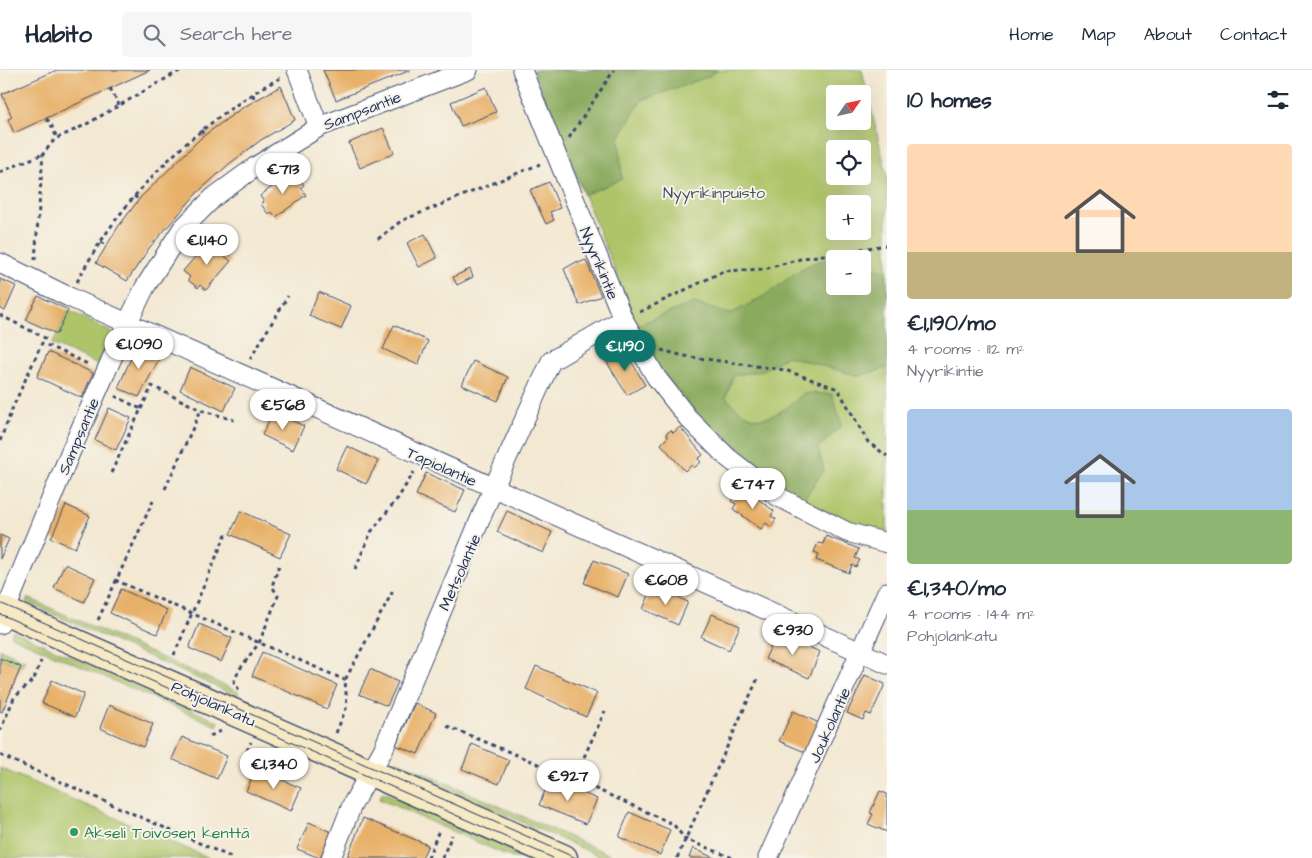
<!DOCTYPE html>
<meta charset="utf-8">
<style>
:root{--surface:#fff;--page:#f6f6f7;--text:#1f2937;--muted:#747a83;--line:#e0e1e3;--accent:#0f766e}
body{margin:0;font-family:"Architects Daughter",sans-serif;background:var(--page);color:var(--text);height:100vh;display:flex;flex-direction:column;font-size:19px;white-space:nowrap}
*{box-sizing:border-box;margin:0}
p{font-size:16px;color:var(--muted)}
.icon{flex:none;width:28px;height:28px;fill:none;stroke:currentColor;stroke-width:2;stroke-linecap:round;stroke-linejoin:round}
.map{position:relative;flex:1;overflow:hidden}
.side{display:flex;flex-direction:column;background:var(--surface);width:425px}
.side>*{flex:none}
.needle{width:32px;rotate:56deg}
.buttons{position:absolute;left:826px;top:15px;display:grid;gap:10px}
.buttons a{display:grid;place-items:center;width:45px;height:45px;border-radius:5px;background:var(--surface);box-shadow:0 5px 20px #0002;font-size:25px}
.price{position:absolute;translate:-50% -42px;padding:0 11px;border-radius:18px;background:#fff;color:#222;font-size:16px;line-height:32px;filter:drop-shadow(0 1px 2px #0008)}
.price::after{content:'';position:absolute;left:50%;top:30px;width:15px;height:11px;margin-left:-8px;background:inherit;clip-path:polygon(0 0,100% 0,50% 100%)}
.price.selected{background:var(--accent);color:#fff}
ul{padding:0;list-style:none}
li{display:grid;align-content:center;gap:10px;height:265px;padding:0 20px}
li span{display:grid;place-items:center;height:155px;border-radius:5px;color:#555}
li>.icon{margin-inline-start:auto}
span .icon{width:90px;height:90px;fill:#fffc;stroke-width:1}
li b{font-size:21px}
h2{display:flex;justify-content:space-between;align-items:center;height:60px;padding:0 20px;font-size:21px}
header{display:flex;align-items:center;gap:30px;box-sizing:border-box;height:70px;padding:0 25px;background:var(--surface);border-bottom:1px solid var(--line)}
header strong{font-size:24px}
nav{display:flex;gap:28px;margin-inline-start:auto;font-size:18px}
.search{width:350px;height:45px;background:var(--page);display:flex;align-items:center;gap:12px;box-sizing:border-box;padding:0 18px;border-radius:5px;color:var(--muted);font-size:19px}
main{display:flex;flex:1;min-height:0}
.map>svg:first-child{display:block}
</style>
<header>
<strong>Habito</strong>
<div class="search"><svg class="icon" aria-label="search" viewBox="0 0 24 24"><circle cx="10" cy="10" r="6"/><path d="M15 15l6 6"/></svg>Search here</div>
<nav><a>Home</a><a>Map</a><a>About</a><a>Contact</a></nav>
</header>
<main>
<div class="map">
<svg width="887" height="788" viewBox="0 0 887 788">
<rect width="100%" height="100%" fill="#f7f3e8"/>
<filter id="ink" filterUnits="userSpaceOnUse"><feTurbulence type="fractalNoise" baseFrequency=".02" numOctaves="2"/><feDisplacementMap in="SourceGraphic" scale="10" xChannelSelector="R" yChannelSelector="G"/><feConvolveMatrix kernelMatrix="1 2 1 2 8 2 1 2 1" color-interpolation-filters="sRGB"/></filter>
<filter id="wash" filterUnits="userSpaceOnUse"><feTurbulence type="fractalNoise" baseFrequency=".0096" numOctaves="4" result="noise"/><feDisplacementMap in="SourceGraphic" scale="20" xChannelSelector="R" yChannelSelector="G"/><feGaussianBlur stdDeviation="1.12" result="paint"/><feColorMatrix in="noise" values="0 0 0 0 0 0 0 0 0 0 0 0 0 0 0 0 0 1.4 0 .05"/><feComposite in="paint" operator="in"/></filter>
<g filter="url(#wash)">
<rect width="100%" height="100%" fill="#f3e8d2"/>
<g fill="#aec469" stroke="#647a64" fill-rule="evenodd">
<path d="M533 0H862L887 106V465L851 454 802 432 637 255ZM835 24H862V51H835ZM835 79H862V106H835ZM835 134H862V161H835ZM835 189H862V216H835Z"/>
<polygon points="68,240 113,263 98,295 52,274"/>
<polygon points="28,528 239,622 237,626 26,532"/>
<polygon points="13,561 219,652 217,656 11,566"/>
<polygon points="0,579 25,590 21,597 0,588"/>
<polygon points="397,691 617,788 604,788 395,696"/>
<polygon points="0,698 209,788 0,788"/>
<polygon points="383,722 532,788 513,788 379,729"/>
</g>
<g fill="#8aaa5d" stroke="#526c5e">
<polygon points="533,0 718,0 707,7 642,30 619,67 622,109 584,125"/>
<path d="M835 189V216H862L863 195 887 200V298L859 306 787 286 763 300 733 306 726 328C733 334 743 345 751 347 772 353 790 335 804 323L832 324 842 355 818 378 824 400 802 432 781 420 732 381 694 342 662 304 637 255 694 233 730 244C745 236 761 229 774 219 796 204 806 190 835 189Z"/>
</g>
<g id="blocks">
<g fill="#e8b169">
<polygon points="57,0 150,0 14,63 8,49 12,47 2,24"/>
<polygon points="323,0 411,0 336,30"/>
<polygon points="281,16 295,50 261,70 229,94 197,123 150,177 127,211 96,193 118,157 141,127 202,67 242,38"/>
<polygon points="486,17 496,42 461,56 451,32"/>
<polygon points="383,58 394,83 360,98 349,73"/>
<polygon points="290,103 294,110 298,107 304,115 301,118 306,125 276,147 272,142 268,144 261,134 264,132 260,126"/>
<polygon points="549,112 560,138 550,142 554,150 546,154 530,120"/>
<polygon points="425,164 437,188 419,197 407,173"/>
<polygon points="208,172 215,178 218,174 226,181 223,185 231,191 206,220 200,215 198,218 188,210 190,207 183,201"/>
<polygon points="586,190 601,226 579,235 564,199 578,191 578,193"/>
<polygon points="470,199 473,207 457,215 453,207"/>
<polygon points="0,209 16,216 5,241 0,238"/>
<polygon points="319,222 351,236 341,259 309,246"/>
<polygon points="38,226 68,240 57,264 26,250"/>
<polygon points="394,255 428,271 418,295 383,279"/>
<polygon points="137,274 161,285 139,327 118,318"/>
<polygon points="48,282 93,303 82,328 37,307"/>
<polygon points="617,282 620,286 626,282 645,315 627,325 605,289"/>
<polygon points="473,291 508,307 498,331 462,315"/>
<polygon points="190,297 235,318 224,341 180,320"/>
<polygon points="109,338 131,348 116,380 95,370"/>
<polygon points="273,342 304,356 293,380 262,365"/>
<polygon points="680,357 703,385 698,389 701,392 694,398 692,395 685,401 661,374 668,367 666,364 671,360 673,363"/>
<polygon points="347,376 378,391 366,414 336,399"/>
<polygon points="426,403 465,420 455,442 416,425"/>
<polygon points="746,420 774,441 771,446 776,449 771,457 766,453 761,459 733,439 736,434 731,431 737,423 741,426"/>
<polygon points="66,435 90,446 75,478 51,468"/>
<polygon points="241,441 291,464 280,487 230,464"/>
<polygon points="507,441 552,462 543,483 497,462"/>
<polygon points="0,465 9,469 0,489"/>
<polygon points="826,466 859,479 855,488 860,490 856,497 852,495 849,503 816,490 819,484 814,482 818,473 823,474"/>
<polygon points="594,490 628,504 618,527 584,513"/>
<polygon points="65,494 95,508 84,532 54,518"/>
<polygon points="653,516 688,532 678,555 643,539"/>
<polygon points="121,519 167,540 157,564 110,543"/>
<polygon points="712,544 740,556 729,580 701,567"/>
<polygon points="199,554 232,568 221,592 189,578"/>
<polygon points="777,563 820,582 809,608 765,589"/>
<polygon points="262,582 337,615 327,639 252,606"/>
<polygon points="0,588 21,597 2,642 0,641"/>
<polygon points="536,596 597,623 586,647 526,619"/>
<polygon points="370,599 398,612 387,636 359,624"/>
<polygon points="865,605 885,614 871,645 866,643 863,650 847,643"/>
<polygon points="52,610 84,624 75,647 42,633"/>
<polygon points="415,633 436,643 418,684 396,675"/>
<polygon points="109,635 153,654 143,677 100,658"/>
<polygon points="793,641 819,653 805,682 779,671"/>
<polygon points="182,667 227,686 217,709 172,689"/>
<polygon points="472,674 509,690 499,714 462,699"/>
<polygon points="256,699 301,718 291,741 246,721"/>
<polygon points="550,709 597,729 586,754 539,735"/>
<polygon points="880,721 887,724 887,762 868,754 873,744 870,743"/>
<polygon points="629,742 670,760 660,785 619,767"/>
<polygon points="363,748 428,775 422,788 347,788"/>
<polygon points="309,752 331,762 320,788 297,779"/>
<polygon points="693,778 714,788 689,788"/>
</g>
</g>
</g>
<g filter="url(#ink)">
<use href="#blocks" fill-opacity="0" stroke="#3b4b6f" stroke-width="1"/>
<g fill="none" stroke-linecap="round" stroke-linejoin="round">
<defs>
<g id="street">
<polyline points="297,0 319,57"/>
<polyline points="522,0 623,249 656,307 688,348 727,387 777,426 847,462 887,473"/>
<polyline points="0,193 69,227 887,594"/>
<polyline points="0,554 70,383 127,254 145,217 182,159 214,127 255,97 319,57 468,0"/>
<polyline points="331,788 352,735 383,680 493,419 551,291 623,249"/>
<polyline points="768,788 887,522"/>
</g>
<polyline id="secondary" points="0,539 564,788"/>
</defs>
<use href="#street" stroke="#3b4b6f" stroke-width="21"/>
<use href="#secondary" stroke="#3b4b6f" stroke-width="29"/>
<g stroke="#3b4b6f" stroke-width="3" stroke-dasharray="4 4" stroke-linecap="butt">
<polyline points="110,18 119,35"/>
<polyline points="253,24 254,31"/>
<polyline points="46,49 50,52 57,68"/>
<polyline points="201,60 204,65"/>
<polyline points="569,68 614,0"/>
<polyline points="163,93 168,99"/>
<polyline points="0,102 43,84"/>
<polyline points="134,126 140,130"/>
<polyline points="378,169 401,151 540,94"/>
<polyline points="101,172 107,176"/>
<polyline points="35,190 43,84 55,69 85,55 181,0"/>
<path d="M77 212C113 143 165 85 229 40 246 28 263 16 281 8"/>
<polyline points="640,242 724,201 764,199 804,188 887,175"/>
<polyline points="0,245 45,268 42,273"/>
<polyline points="661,280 684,286 785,300 838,319 868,372 887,386"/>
<polyline points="250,289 288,226"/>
<polyline points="141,339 152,316 201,340 234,350"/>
<polyline points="0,371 13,337 42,273 90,295"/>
<polyline points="111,403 141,339 115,326"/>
<polyline points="165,419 201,340"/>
<polyline points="355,499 371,462 398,428 414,402"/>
<polyline points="115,510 345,610"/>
<polyline points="98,550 153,431"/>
<polyline points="174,585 226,464"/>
<polyline points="239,620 234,612 239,600 259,573 278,526 272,516 279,496"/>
<polyline points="447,656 574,709 673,754 685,769 733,788"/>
<polyline points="0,661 14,628 34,609 41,591"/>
<polyline points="336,663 347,636 345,610 393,521"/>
<polyline points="210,666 221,661"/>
<polyline points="247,681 251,672"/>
<polyline points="0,685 233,788"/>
<polyline points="574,709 605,641"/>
<polyline points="428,788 439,760"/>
<polyline points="442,788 452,765"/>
<polyline points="677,788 758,608"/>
</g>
<use href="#street" stroke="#fff" stroke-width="19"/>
<use href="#secondary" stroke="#f6e9c3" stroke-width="26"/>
<g stroke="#1b2f5e" stroke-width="1">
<polyline points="0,533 576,788"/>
<polyline points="0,544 553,788"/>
</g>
</g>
</g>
<circle fill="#2e9e5b" stroke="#f7f3e8" stroke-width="2" cx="74" cy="762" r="5"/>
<g text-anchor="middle" stroke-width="4" stroke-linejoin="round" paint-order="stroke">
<g font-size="16" fill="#1b2f5e" stroke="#f7f3e8">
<text transform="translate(362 40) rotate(-21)" y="6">Sampsantie</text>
<text transform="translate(600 193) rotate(67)" y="6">Nyyrikintie</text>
<text transform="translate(78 366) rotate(-67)" y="6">Sampsantie</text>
<text transform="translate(442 396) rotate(24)" y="6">Tapiolantie</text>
<text transform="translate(459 502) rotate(-66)" y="6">Metsolantie</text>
<text transform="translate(214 633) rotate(24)" y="6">Pohjolankatu</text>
<text transform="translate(829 655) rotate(-66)" y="6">Joukolantie</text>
</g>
<g font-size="16" fill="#405461" stroke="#f7f3e8">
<text x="714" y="128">Nyyrikinpuisto</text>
</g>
<g font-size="16" fill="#27864d" stroke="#f7f3e8" text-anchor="start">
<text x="84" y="768">Akseli Toivosen kenttä</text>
</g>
</g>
</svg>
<div class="buttons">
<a><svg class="needle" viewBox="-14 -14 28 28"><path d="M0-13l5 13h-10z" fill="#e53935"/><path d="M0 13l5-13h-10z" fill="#747a83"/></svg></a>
<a><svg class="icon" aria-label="locate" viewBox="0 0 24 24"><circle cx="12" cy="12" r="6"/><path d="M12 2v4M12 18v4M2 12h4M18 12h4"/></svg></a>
<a>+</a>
<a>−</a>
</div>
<b class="price" style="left:283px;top:125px">€713</b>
<b class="price" style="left:207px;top:196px">€1,140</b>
<b class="price" style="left:139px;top:300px">€1,090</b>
<b class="price selected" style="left:625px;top:302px">€1,190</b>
<b class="price" style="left:283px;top:361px">€568</b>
<b class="price" style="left:753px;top:440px">€747</b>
<b class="price" style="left:666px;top:536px">€608</b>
<b class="price" style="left:793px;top:586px">€930</b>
<b class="price" style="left:274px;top:720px">€1,340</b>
<b class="price" style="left:568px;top:732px">€927</b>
</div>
<section class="side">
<h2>10 homes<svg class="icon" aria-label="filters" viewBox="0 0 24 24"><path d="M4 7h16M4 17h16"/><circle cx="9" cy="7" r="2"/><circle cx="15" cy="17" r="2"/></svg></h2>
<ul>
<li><span style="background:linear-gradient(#ffd9b3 70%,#c2b280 0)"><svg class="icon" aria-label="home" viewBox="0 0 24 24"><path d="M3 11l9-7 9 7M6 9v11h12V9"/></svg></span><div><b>€1,190/mo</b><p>4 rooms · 112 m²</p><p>Nyyrikintie</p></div></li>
<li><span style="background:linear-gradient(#a9c7e8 65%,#8fb573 0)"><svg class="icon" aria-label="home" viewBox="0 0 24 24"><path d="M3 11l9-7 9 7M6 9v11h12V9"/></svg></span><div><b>€1,340/mo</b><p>4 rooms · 144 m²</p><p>Pohjolankatu</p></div></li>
</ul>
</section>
</main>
